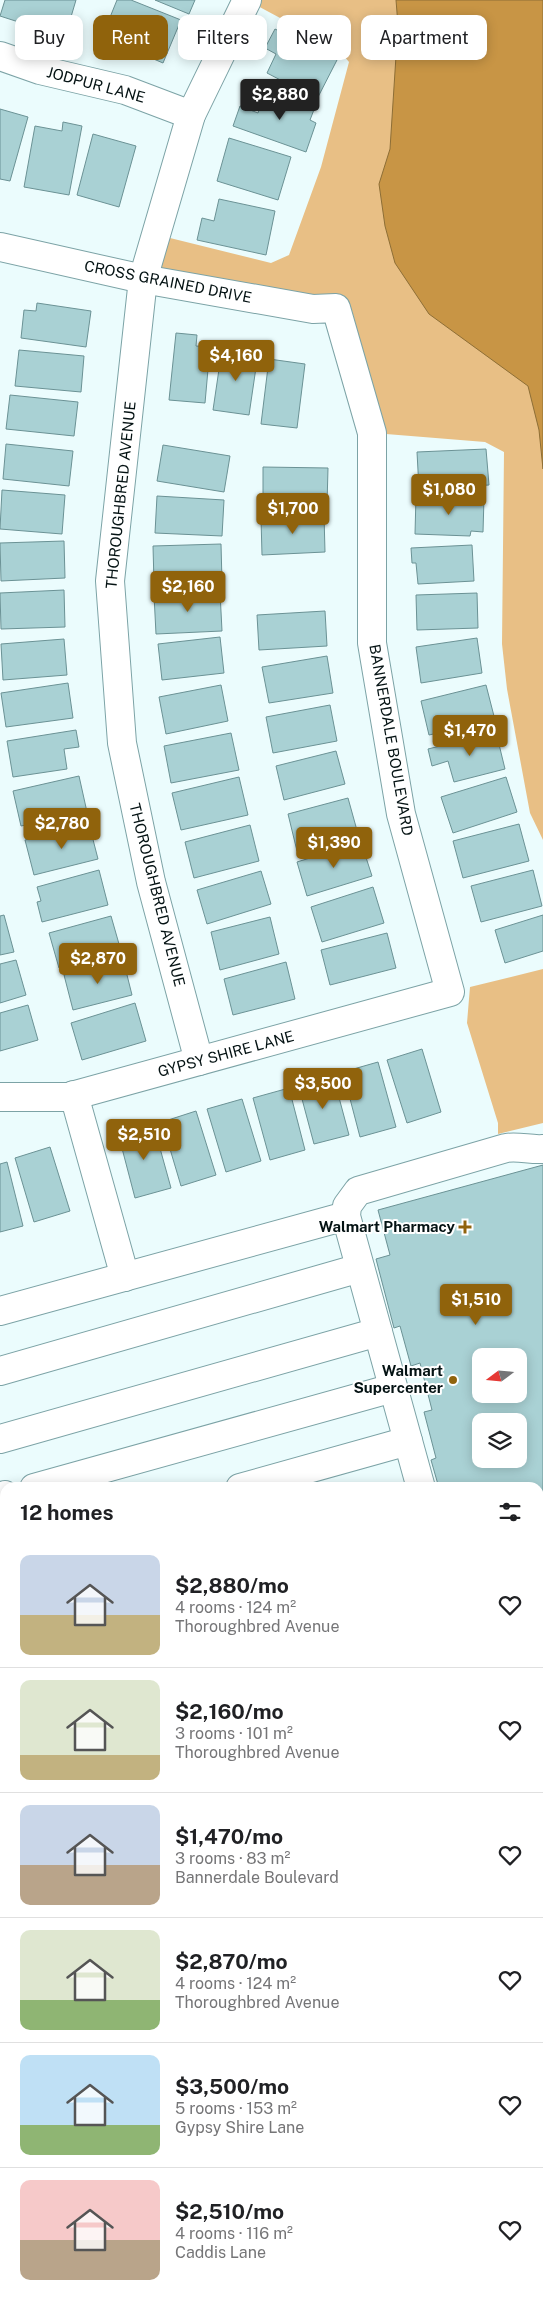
<!DOCTYPE html>
<meta charset="utf-8">
<style>
:root{--surface:#fff;--page:#f6f6f6;--text:#202124;--muted:#757577;--line:#e0e0e0;--accent:#90630c}
body{margin:0;font-family:"Public Sans",sans-serif;background:var(--page);color:var(--text);height:100vh;display:flex;flex-direction:column;font-size:19px;white-space:nowrap}
*{box-sizing:border-box;margin:0}
p{font-size:16px;color:var(--muted)}
.icon{flex:none;width:28px;height:28px;fill:none;stroke:currentColor;stroke-width:2;stroke-linecap:round;stroke-linejoin:round}
.map{position:relative;flex:1;overflow:hidden}
.sheet{position:absolute;left:0px;top:1482px;width:544px;height:821px;display:flex;flex-direction:column;background:var(--surface);border-radius:15px 15px 0 0;box-shadow:0 2px 12px #0003}
.sheet>*{flex:none}
.guide{position:absolute;left:15px;top:15px;width:514px;height:45px;display:flex;gap:10px}
.needle{width:32px;rotate:254deg}
.controls{position:absolute;left:472px;top:1348px;display:grid;gap:10px}
.controls a{display:grid;place-items:center;width:55px;height:55px;border-radius:10px;background:var(--surface);box-shadow:0 2px 12px #0003;font-size:25px}
.price{position:absolute;translate:-50% -42px;padding:0 11px;border-radius:5px;background:var(--accent);color:#fff;font-size:16px;line-height:32px;filter:drop-shadow(0 1px 2px #0008)}
.price::after{content:'';position:absolute;left:50%;top:30px;width:15px;height:11px;margin-left:-8px;background:inherit;clip-path:polygon(0 0,100% 0,50% 100%)}
.price.selected{background:#222;color:#fff}
ul{padding:0;list-style:none}
li{display:flex;align-items:center;gap:15px;height:125px;padding:0 20px}
li+li{border-top:1px solid var(--line)}
li span{display:grid;place-items:center;flex:none;width:140px;height:100px;border-radius:10px;color:#555}
li>.icon{margin-inline-start:auto}
span .icon{width:60px;height:60px;fill:#fffc;stroke-width:1}
li b{font-size:21px}
h2{display:flex;justify-content:space-between;align-items:center;height:60px;padding:0 20px;font-size:21px}
.chip{padding:0 18px;border-radius:10px;background:var(--surface);box-shadow:0 2px 12px #0003;font-size:18px;line-height:45px}
.chip.selected{background:var(--accent);color:#fff}
.map>svg:first-child{display:block}
</style>
<div class="map">
<svg width="543" height="2303" viewBox="0 0 543 2303">
<rect width="100%" height="100%" fill="#ebfcfd"/>
<g fill="#e8bf85">
<polygon points="256,0 543,0 543,840 530,813 507,689 502,644 504,452 485,442 386,434 352,311 343,303 162,269 160,253 166,237 271,263 289,255 321,167 349,62 338,49 254,4"/>
<polygon points="543,969 543,1123 498,1134 498,1123 467,1023 470,987"/>
</g>
<polygon fill="#c89545" stroke="#8d6e36" points="396,0 543,0 543,469 539,430 528,386 429,314 395,263 385,226 379,184 390,149 398,25"/>
<g fill="#a9d1d4" stroke="#6b9295" fill-rule="evenodd">
<polygon points="5,0 76,0 65,37 0,16"/>
<polygon points="117,0 131,0 181,20 163,63 102,37"/>
<polygon points="155,0 195,0 189,14"/>
<polygon points="275,29 337,60 317,99 267,73 276,54 265,48"/>
<polygon points="266,90 315,107 310,120 316,123 306,152 233,126 240,106 258,113"/>
<polygon points="0,109 28,117 10,181 0,179"/>
<polygon points="63,122 82,126 69,195 24,187 35,126 62,131"/>
<polygon points="93,134 136,146 119,207 77,195"/>
<polygon points="229,138 291,157 278,200 217,181"/>
<polygon points="219,199 275,211 266,255 197,240 202,218 214,221"/>
<polygon points="37,303 91,311 86,347 21,338 24,310 36,311"/>
<polygon points="176,333 197,335 196,346 210,347 205,403 169,400"/>
<polygon points="222,349 258,354 249,415 213,410"/>
<polygon points="19,350 84,356 81,392 15,386"/>
<polygon points="269,359 305,364 297,428 261,424"/>
<polygon points="10,395 78,402 74,436 6,429"/>
<polygon points="6,444 73,451 69,486 3,479"/>
<polygon points="163,445 230,456 224,492 157,481"/>
<polygon points="486,449 489,485 419,489 417,452"/>
<polygon points="263,467 328,468 327,505 263,504"/>
<polygon points="2,490 65,495 62,534 0,529"/>
<polygon points="157,496 224,500 222,536 155,533"/>
<polygon points="416,496 484,498 483,532 471,531 470,536 415,534"/>
<polygon points="324,515 325,552 262,555 261,518"/>
<polygon points="64,541 65,578 1,581 0,543"/>
<polygon points="221,544 222,582 154,583 153,546"/>
<polygon points="472,545 474,581 418,584 416,563 412,563 411,548"/>
<polygon points="64,590 65,627 1,629 0,593"/>
<polygon points="220,592 222,631 156,634 154,595"/>
<polygon points="477,593 478,628 417,630 416,595"/>
<polygon points="325,611 327,646 259,650 257,615"/>
<polygon points="220,637 224,673 162,680 158,644"/>
<polygon points="477,638 482,673 421,683 416,647"/>
<polygon points="64,639 67,675 3,680 1,644"/>
<polygon points="327,656 333,693 269,703 262,667"/>
<polygon points="68,683 73,718 6,727 1,693"/>
<polygon points="221,685 228,721 166,734 159,697"/>
<polygon points="486,685 495,720 429,735 421,701"/>
<polygon points="330,705 337,741 273,753 266,717"/>
<polygon points="76,730 79,747 64,749 67,769 13,777 7,741"/>
<polygon points="496,732 505,769 454,782 448,761 432,766 428,749"/>
<polygon points="231,733 239,770 171,783 164,746"/>
<polygon points="336,751 345,784 284,800 276,766"/>
<polygon points="79,776 87,812 21,826 13,791"/>
<polygon points="239,777 248,815 181,830 172,793"/>
<polygon points="506,777 517,812 453,833 441,797"/>
<polygon points="348,798 358,834 297,851 288,814"/>
<polygon points="89,824 98,859 34,875 25,840"/>
<polygon points="519,824 529,861 463,878 453,841"/>
<polygon points="250,825 259,861 194,878 185,842"/>
<polygon points="361,842 372,876 307,896 297,862"/>
<polygon points="99,870 108,905 42,922 37,902 41,901 37,887"/>
<polygon points="533,870 542,906 481,922 471,886"/>
<polygon points="261,871 271,904 207,924 197,890"/>
<polygon points="373,887 384,923 322,942 311,907"/>
<polygon points="4,915 14,952 0,955 0,916"/>
<polygon points="543,915 543,951 505,963 495,930"/>
<polygon points="111,916 121,951 59,968 49,933"/>
<polygon points="270,917 279,954 220,970 211,932"/>
<polygon points="387,933 396,968 330,985 321,950"/>
<polygon points="123,959 132,995 73,1010 64,975"/>
<polygon points="16,960 26,995 0,1003 0,964"/>
<polygon points="286,962 295,999 233,1015 224,979"/>
<polygon points="135,1003 146,1041 82,1060 71,1023"/>
<polygon points="28,1005 38,1040 0,1051 0,1013"/>
<polygon points="422,1049 441,1112 407,1123 387,1060"/>
<polygon points="378,1062 396,1127 360,1137 343,1072"/>
<polygon points="333,1075 349,1135 314,1144 298,1084"/>
<polygon points="289,1088 305,1150 270,1160 253,1098"/>
<polygon points="242,1099 261,1161 226,1172 207,1109"/>
<polygon points="196,1111 216,1175 181,1186 162,1122"/>
<polygon points="153,1123 171,1188 135,1198 118,1133"/>
<polygon points="50,1147 70,1211 34,1222 15,1158"/>
<polygon points="7,1162 23,1226 0,1232 0,1164"/>
<path d="M543 1165V1600L539 1601V1488H439L431 1460 436 1458 424 1412 432 1410 420 1363 411 1366 400 1326 394 1328 376 1259 390 1255 378 1210ZM481 1356H519V1394H481ZM481 1421H519V1459H481Z"/>
<polygon points="540,1934 543,1937 543,1976 539,1972"/>
<polygon points="539,1994 543,1998 543,2025 539,2021"/>
<polygon points="541,2186 543,2194 543,2256 539,2258 539,2187"/>
<polygon points="165,2299 213,2299 197,2303 166,2303"/>
</g>
<g fill="none" stroke-linecap="round" stroke-linejoin="round">
<defs>
<g id="minor">
<polyline points="0,56 40,70 125,90 191,115"/>
<polyline points="0,247 143,279 313,309 336,308 372,433 372,643 401,814 450,992 68,1097 0,1097"/>
<polyline points="199,1061 151,882 122,743 110,581 143,279 191,115 247,0"/>
<polyline points="74,1095 125,1277"/>
<polyline points="0,1311 346,1216"/>
<polyline points="0,1371 360,1268"/>
<polyline points="0,1439 378,1332"/>
<polyline points="34,1488 393,1388"/>
<polyline points="240,1488 408,1441"/>
<path d="M421 1488 346 1216 347 1206 358 1191 506 1148C519 1146 530 1150 543 1149"/>
<polyline points="0,1497 5,1495"/>
<polyline points="0,1552 5,1551"/>
<polyline points="0,1613 5,1612"/>
<polyline points="539,1621 543,1619"/>
<polyline points="0,1679 5,1677"/>
<polyline points="0,1719 5,1737"/>
<polyline points="0,2003 5,2023"/>
<polyline points="539,2077 543,2078"/>
<polyline points="0,2231 5,2249"/>
<polyline points="539,2293 543,2292"/>
<polyline points="19,2299 20,2303"/>
<polyline points="86,2299 88,2303"/>
<polyline points="277,2299 278,2303"/>
<polyline points="495,2303 514,2299"/>
</g>
<g id="major">
<polyline points="539,1714 543,1712"/>
<polyline points="539,1744 543,1755"/>
<polyline points="539,1784 543,1783"/>
<polyline points="0,1901 5,1900"/>
<polyline points="0,1967 5,1965"/>
</g>
</defs>
<use href="#minor" stroke="#7ca3a6" stroke-width="30"/>
<use href="#major" stroke="#3e9ca3" stroke-width="30"/>
<use href="#minor" stroke="#fff" stroke-width="28"/>
<use href="#major" stroke="#9ef1f7" stroke-width="28"/>
</g>
<g fill="#90630c" stroke="#fff" stroke-width="2">
<path d="M462.5 1219.5h5v5h5v5h-5v5h-5v-5h-5v-5h5z"/>
<circle cx="453" cy="1380" r="5"/>
</g>
<g text-anchor="middle" stroke-width="4" stroke-linejoin="round" paint-order="stroke">
<g font-size="15" fill="#041213" stroke="#fff">
<text transform="translate(96 85) rotate(15)" y="5">JODPUR LANE</text>
<text transform="translate(168 282) rotate(11)" y="5">CROSS GRAINED DRIVE</text>
<text transform="translate(121 495) rotate(-84)" y="5">THOROUGHBRED AVENUE</text>
<text transform="translate(391 740) rotate(80)" y="5">BANNERDALE BOULEVARD</text>
<text transform="translate(157 895) rotate(76)" y="5">THOROUGHBRED AVENUE</text>
<text transform="translate(226 1054) rotate(-15)" y="5">GYPSY SHIRE LANE</text>
</g>
<g font-size="15" font-weight="bold" fill="#041213" stroke="#fff" text-anchor="end">
<text x="455" y="1232">Walmart Pharmacy</text>
<text x="443" y="1376">Walmart<tspan x="443" dy="17">Supercenter</tspan></text>
</g>
</g>
</svg>
<div class="controls">
<a><svg class="needle" viewBox="-14 -14 28 28"><path d="M0-13l5 13h-10z" fill="#e53935"/><path d="M0 13l5-13h-10z" fill="#757577"/></svg></a>
<a><svg class="icon" aria-label="layers" viewBox="0 0 24 24"><path d="M12 4l9 5-9 5-9-5zM3 14l9 5 9-5"/></svg></a>
</div>
<b class="price selected" style="left:280px;top:121px">$2,880</b>
<b class="price" style="left:236px;top:382px">$4,160</b>
<b class="price" style="left:449px;top:516px">$1,080</b>
<b class="price" style="left:293px;top:535px">$1,700</b>
<b class="price" style="left:188px;top:613px">$2,160</b>
<b class="price" style="left:470px;top:757px">$1,470</b>
<b class="price" style="left:62px;top:850px">$2,780</b>
<b class="price" style="left:334px;top:869px">$1,390</b>
<b class="price" style="left:98px;top:985px">$2,870</b>
<b class="price" style="left:323px;top:1110px">$3,500</b>
<b class="price" style="left:144px;top:1161px">$2,510</b>
<b class="price" style="left:476px;top:1326px">$1,510</b>
<div class="guide">
<a class="chip">Buy</a>
<a class="chip selected">Rent</a>
<a class="chip">Filters</a>
<a class="chip">New</a>
<a class="chip">Apartment</a>
</div>
<section class="sheet">
<h2>12 homes<svg class="icon" aria-label="filters" viewBox="0 0 24 24"><path d="M4 7h16M4 17h16"/><circle cx="9" cy="7" r="2"/><circle cx="15" cy="17" r="2"/></svg></h2>
<ul>
<li><span style="background:linear-gradient(#c9d6e8 60%,#c2b280 0)"><svg class="icon" aria-label="home" viewBox="0 0 24 24"><path d="M3 11l9-7 9 7M6 9v11h12V9"/></svg></span><div><b>$2,880/mo</b><p>4 rooms · 124 m²</p><p>Thoroughbred Avenue</p></div><svg class="icon" aria-label="heart" viewBox="0 0 24 24"><path d="M12 20l-8-8c-3-5 5-10 8-4 3-6 11-1 8 4z"/></svg></li>
<li><span style="background:linear-gradient(#dfe7d0 75%,#c2b280 0)"><svg class="icon" aria-label="home" viewBox="0 0 24 24"><path d="M3 11l9-7 9 7M6 9v11h12V9"/></svg></span><div><b>$2,160/mo</b><p>3 rooms · 101 m²</p><p>Thoroughbred Avenue</p></div><svg class="icon" aria-label="heart" viewBox="0 0 24 24"><path d="M12 20l-8-8c-3-5 5-10 8-4 3-6 11-1 8 4z"/></svg></li>
<li><span style="background:linear-gradient(#c9d6e8 60%,#b9a48a 0)"><svg class="icon" aria-label="home" viewBox="0 0 24 24"><path d="M3 11l9-7 9 7M6 9v11h12V9"/></svg></span><div><b>$1,470/mo</b><p>3 rooms · 83 m²</p><p>Bannerdale Boulevard</p></div><svg class="icon" aria-label="heart" viewBox="0 0 24 24"><path d="M12 20l-8-8c-3-5 5-10 8-4 3-6 11-1 8 4z"/></svg></li>
<li><span style="background:linear-gradient(#dfe7d0 70%,#8fb573 0)"><svg class="icon" aria-label="home" viewBox="0 0 24 24"><path d="M3 11l9-7 9 7M6 9v11h12V9"/></svg></span><div><b>$2,870/mo</b><p>4 rooms · 124 m²</p><p>Thoroughbred Avenue</p></div><svg class="icon" aria-label="heart" viewBox="0 0 24 24"><path d="M12 20l-8-8c-3-5 5-10 8-4 3-6 11-1 8 4z"/></svg></li>
<li><span style="background:linear-gradient(#bfe0f5 70%,#8fb573 0)"><svg class="icon" aria-label="home" viewBox="0 0 24 24"><path d="M3 11l9-7 9 7M6 9v11h12V9"/></svg></span><div><b>$3,500/mo</b><p>5 rooms · 153 m²</p><p>Gypsy Shire Lane</p></div><svg class="icon" aria-label="heart" viewBox="0 0 24 24"><path d="M12 20l-8-8c-3-5 5-10 8-4 3-6 11-1 8 4z"/></svg></li>
<li><span style="background:linear-gradient(#f6c9c9 60%,#b9a48a 0)"><svg class="icon" aria-label="home" viewBox="0 0 24 24"><path d="M3 11l9-7 9 7M6 9v11h12V9"/></svg></span><div><b>$2,510/mo</b><p>4 rooms · 116 m²</p><p>Caddis Lane</p></div><svg class="icon" aria-label="heart" viewBox="0 0 24 24"><path d="M12 20l-8-8c-3-5 5-10 8-4 3-6 11-1 8 4z"/></svg></li>
</ul>
</section>
</div>
